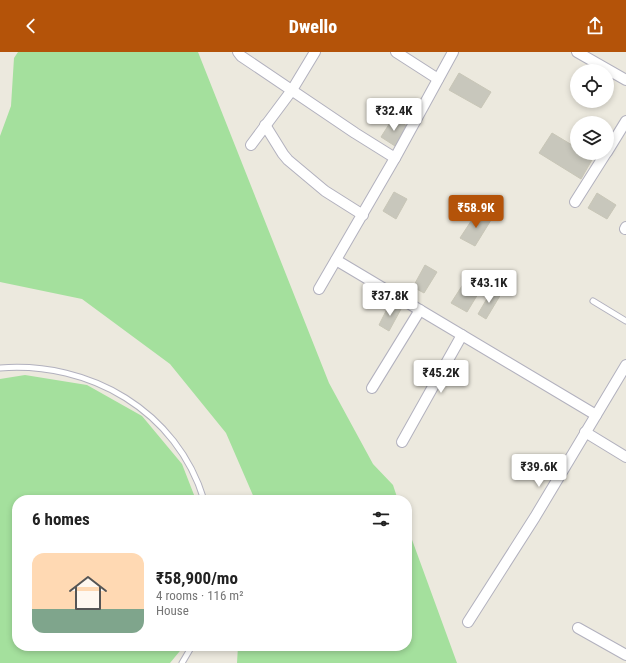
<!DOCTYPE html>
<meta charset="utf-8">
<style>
:root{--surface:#fff;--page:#f2f2f2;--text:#222;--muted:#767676;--accent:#b45309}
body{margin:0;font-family:"Roboto Condensed",sans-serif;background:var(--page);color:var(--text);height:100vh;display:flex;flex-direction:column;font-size:15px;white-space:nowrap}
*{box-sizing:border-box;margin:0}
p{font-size:13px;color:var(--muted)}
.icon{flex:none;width:22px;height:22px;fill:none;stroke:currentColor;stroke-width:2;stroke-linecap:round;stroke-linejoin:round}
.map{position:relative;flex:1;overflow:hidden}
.panel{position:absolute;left:12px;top:443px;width:400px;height:156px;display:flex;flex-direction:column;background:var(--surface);border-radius:16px;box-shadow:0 2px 6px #0003}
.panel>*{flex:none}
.buttons{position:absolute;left:570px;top:12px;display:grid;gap:8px}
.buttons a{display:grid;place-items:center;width:44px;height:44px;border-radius:50%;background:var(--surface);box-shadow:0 2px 6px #0003;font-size:20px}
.price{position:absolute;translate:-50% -34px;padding:0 9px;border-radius:4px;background:#fff;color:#222;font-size:13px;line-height:26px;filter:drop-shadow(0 1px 2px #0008)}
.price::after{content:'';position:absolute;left:50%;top:24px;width:12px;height:9px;margin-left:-6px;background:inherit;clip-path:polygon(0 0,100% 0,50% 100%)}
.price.on{background:var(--accent);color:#fff}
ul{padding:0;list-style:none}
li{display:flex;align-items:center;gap:12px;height:100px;padding:0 20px}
li span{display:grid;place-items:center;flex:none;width:112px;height:80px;border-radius:12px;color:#555}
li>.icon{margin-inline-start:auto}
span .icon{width:48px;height:48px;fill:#fffc;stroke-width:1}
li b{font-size:17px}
h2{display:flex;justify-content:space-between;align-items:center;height:48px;padding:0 20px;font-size:17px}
header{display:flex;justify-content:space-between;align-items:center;height:52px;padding:0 20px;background:var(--accent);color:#fff;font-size:18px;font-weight:800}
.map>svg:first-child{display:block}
</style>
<header><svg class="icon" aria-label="back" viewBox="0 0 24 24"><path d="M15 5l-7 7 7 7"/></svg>Dwello<svg class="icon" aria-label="share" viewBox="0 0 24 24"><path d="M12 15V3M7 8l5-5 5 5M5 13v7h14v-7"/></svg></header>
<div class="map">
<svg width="626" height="611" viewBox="0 0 626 611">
<rect width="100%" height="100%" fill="#ece9de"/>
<g fill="#a4e09d">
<polygon points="18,0 198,0 329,331 373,412 393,433 398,448 255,448 226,381 170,312 82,247 0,230 0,84 11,54 14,6"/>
<polygon points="25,323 87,333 142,364 182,412 196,448 17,448 17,594 184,594 170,611 0,611 0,327"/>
<polygon points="407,474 457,611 237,611 238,594 407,594"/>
</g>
<g fill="#c8c7bc" stroke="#c8c6b7">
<polygon points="459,21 491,40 481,56 449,38"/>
<polygon points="393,66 407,74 395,94 381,85"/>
<polygon points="552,81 577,96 577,101 585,101 593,106 581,127 539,101"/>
<polygon points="394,140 407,147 396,167 383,159"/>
<polygon points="597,141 616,153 607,167 588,156"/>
<polygon points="477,160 491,168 475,194 460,186"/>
<polygon points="425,213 437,220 424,241 413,235"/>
<polygon points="469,223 484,232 467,260 451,251"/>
<polygon points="492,238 501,242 486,267 478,262"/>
<polygon points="390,251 401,257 389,279 379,273"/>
</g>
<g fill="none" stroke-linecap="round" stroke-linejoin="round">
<defs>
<g id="service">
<polyline points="593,249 626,269"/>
<path d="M0 316C90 309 177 359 204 448"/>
<polyline points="182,611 192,594"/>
</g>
<g id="minor">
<polyline points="238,0 241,4 355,81 395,106"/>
<polyline points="396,0 438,27"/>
<polyline points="577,0 626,28"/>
<polyline points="265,73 283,102 288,108 325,139 363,163"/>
<polyline points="251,93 292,38 315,0"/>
<polyline points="607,100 626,69"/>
<polyline points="575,150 606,101"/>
<polyline points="625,177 626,175"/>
<polyline points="336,208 596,363"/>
<polyline points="319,237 395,106 453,0"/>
<polyline points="372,336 420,258"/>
<polyline points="585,380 626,405"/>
<polyline points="402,390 462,283"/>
<polyline points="468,570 535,465 626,313"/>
<polyline points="578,576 626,603"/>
</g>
</defs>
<use href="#service" stroke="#b2b1be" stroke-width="7"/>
<use href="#minor" stroke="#b2b1be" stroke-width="12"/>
<use href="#service" stroke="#fff" stroke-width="5"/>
<use href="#minor" stroke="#fff" stroke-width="10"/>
</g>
</svg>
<div class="buttons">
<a><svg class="icon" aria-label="locate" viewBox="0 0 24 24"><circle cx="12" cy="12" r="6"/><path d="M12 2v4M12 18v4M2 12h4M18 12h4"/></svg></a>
<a><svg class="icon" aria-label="layers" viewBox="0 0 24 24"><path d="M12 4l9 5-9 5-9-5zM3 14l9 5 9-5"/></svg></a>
</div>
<b class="price" style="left:394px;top:80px">₹32.4K</b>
<b class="price on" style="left:476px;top:177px">₹58.9K</b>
<b class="price" style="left:489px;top:252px">₹43.1K</b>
<b class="price" style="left:390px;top:265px">₹37.8K</b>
<b class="price" style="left:441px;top:342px">₹45.2K</b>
<b class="price" style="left:539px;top:436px">₹39.6K</b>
<section class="panel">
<h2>6 homes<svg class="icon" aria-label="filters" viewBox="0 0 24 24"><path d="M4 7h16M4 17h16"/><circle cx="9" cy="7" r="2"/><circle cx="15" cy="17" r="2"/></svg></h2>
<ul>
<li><span style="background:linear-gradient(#ffd9b3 70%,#7fa58c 0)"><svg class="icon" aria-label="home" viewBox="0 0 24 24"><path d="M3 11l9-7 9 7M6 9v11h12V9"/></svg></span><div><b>₹58,900/mo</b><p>4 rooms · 116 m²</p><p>House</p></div></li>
</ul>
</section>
</div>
